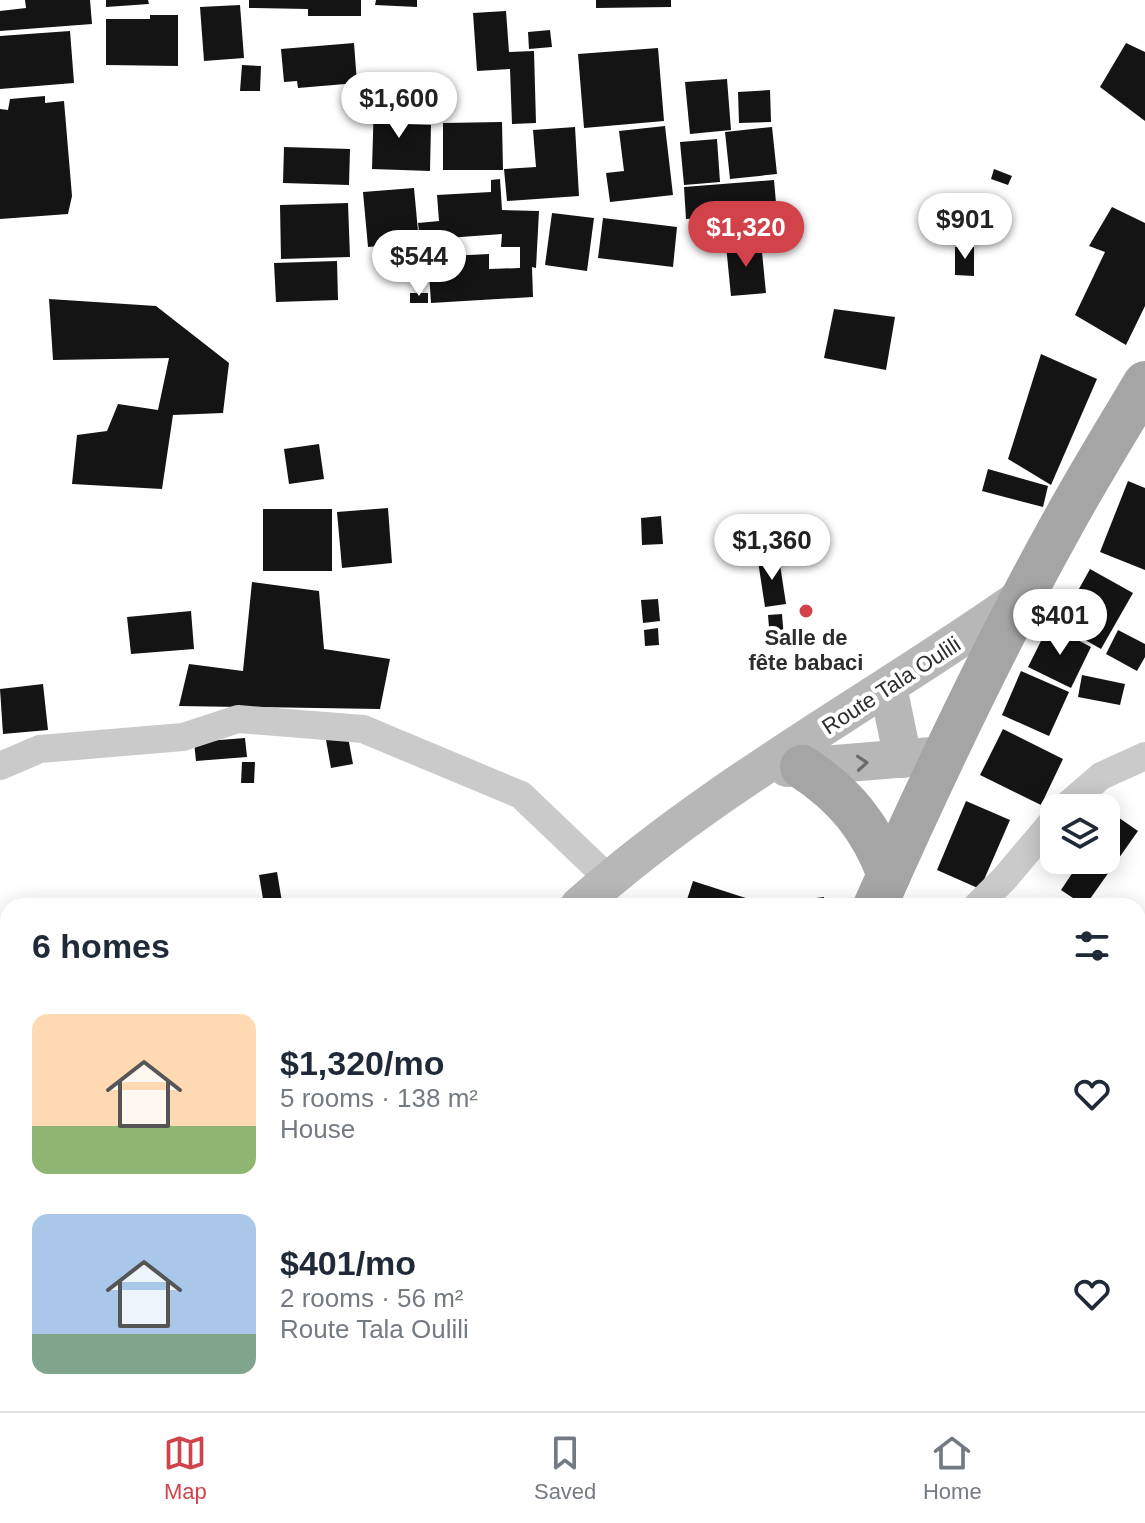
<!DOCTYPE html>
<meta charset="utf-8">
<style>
:root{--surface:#fff;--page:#f6f6f7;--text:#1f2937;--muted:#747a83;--line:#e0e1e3;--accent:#d1424b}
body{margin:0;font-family:Arial,sans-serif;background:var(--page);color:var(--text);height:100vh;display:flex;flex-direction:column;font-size:30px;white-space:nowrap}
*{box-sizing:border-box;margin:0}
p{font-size:26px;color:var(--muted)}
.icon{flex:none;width:44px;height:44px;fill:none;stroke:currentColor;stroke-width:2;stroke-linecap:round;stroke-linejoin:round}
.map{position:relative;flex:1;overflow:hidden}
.side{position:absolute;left:0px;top:898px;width:1146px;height:514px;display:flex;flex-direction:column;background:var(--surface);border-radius:24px 24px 0 0;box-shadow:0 4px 20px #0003}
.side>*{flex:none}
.tools{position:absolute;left:1040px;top:794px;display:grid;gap:16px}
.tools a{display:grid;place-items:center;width:80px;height:80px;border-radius:16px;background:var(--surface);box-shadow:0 4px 20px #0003;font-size:40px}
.price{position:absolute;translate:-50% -68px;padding:0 18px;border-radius:28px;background:#fff;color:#222;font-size:26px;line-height:52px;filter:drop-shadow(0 2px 4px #0008)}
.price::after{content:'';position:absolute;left:50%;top:48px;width:24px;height:18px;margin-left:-12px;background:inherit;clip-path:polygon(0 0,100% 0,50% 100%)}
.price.current{background:var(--accent);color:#fff}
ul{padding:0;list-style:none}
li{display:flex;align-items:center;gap:24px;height:200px;padding:0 32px}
li span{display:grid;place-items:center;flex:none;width:224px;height:160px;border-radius:16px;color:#555}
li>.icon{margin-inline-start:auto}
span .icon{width:96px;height:96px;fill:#fffc;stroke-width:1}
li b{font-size:34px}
h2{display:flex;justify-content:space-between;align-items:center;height:96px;padding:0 32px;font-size:34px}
.menu{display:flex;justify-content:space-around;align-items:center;height:112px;border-top:2px solid var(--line);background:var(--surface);font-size:22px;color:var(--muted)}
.menu a{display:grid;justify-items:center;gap:4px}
.menu .current{color:var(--accent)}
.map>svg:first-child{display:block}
</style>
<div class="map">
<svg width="1145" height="1411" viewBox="0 0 1145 1411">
<rect width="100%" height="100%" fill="#fff"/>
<g fill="#141414">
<polygon points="25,0 90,0 92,24 0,31 0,11 26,8"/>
<polygon points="106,0 148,0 149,4 106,7"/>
<polygon points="249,0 361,0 361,16 308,16 308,9 249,8"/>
<polygon points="376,0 417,0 417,7 375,5"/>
<polygon points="596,0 671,0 671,7 596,8"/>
<polygon points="240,5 244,58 204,61 200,7"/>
<polygon points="506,11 509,52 534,51 536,123 512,124 510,69 477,71 473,13"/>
<polygon points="150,15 178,15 178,66 106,65 106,19 150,19"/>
<polygon points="550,30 552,47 529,49 528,32"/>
<polygon points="70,31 74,83 0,89 0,36"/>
<polygon points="354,43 357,83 298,88 297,81 284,82 281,49"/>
<polygon points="1126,43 1145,52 1145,121 1100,87"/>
<polygon points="658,48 664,121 584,128 578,54"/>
<polygon points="242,65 261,66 260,91 240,91"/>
<polygon points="727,79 731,130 690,134 685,82"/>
<polygon points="770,90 771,122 739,123 738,92"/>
<polygon points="45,96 45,103 64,101 72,196 68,214 0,219 0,109 8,110 10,99"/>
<polygon points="374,100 405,101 404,124 431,125 430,171 372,169"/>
<polygon points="502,122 503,170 443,170 443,123"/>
<polygon points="665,126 673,195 610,202 606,173 624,171 619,131"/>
<polygon points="575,127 579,196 507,201 504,169 536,167 533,130"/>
<polygon points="772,127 777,174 730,179 725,132"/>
<polygon points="717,139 720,182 684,185 680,142"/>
<polygon points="284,147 350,149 349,185 283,183"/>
<polygon points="994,169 1012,176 1008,185 991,179"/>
<polygon points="500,179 502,210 539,211 536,268 532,267 533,297 431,303 428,257 489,254 489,269 520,268 520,247 501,247 502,234 420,240 418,223 439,221 437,195 491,192 491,180"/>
<polygon points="774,180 777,214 733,218 732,204 717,206 718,217 686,219 684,187"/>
<polygon points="414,188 419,242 368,247 363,192"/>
<polygon points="348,203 350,257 281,259 280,205"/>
<polygon points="1112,207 1145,223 1145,306 1126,345 1075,315 1105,252 1089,246"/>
<polygon points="552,213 594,218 587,271 545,265"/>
<polygon points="603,218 677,227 673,267 598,258"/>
<polygon points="761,242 766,293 731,296 726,245"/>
<polygon points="955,247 974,247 974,276 955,275"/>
<polygon points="337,261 338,300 276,302 274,263"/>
<rect x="410" y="293" width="18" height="10"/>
<polygon points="49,299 156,306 229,363 223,413 173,415 162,489 72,484 77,435 107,431 118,404 158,410 169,358 53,360"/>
<polygon points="834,309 895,317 886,370 824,358"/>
<polygon points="1041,354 1097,379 1051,485 1008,459"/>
<polygon points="319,444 324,479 289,484 284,449"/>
<polygon points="988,469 1048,486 1043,507 982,491"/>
<polygon points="1128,481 1145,488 1145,570 1100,552"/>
<polygon points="388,508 392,563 342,568 337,512"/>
<rect x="263" y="509" width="69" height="62"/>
<polygon points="661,516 663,544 642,545 641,518"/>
<polygon points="779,558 786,604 765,607 758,561"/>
<polygon points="1090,569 1133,593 1101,649 1059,625"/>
<polygon points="252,582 319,591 324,649 390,659 380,709 179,706 189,664 243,671"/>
<polygon points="658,599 660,621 643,623 641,600"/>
<polygon points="191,611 194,649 131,654 127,617"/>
<polygon points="782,614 784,639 770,640 768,615"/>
<polygon points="1049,625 1091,647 1071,688 1028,667"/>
<polygon points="658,628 659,645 645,646 644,630"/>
<polygon points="1118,630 1145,644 1145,657 1137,671 1106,654"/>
<polygon points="1021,671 1069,692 1049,736 1002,715"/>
<polygon points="1082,675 1125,684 1120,705 1078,697"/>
<polygon points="43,684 48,730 3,734 0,689"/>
<polygon points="1003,729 1063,759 1041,805 980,775"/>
<polygon points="348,737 353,764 331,768 326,740"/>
<polygon points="245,738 247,757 196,761 194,742"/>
<polygon points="242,762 255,762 254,783 241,783"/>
<polygon points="966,801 1010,820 980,889 937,870"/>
<polygon points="1112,813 1138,831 1085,906 1061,890 1081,860 1106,860 1106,822"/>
<polygon points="277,872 282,902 264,905 259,875"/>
<polygon points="693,881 755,901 754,906 685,906"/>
<polygon points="824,897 825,906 801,906 800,900"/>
<polygon points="1145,1310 1145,1407 1138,1402 1138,1320"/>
<polygon points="211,1404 262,1404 264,1406 258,1411 216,1411"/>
<polygon points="843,1404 963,1404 957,1411 845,1411 840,1407"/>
</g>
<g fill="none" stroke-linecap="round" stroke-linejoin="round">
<g stroke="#cacaca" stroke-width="28">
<polyline points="0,766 40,749 183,737 238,719 363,729 521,795 609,879"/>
<polyline points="1064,808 1101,776 1145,756"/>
<polyline points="977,906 1004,879 1054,820"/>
<polyline points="1138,1038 1145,1044"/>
</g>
<g stroke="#b7b7b7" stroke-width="38">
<polyline points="888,687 903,759"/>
<polyline points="787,768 944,755"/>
<path d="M579 906C713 786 877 699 1023 596"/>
<polyline points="15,1411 19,1404"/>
</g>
<g stroke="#a5a5a5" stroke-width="44">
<path d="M802 767C845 795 871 827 889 875"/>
<path d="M875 906C932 778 991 652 1059 530 1086 480 1116 432 1145 383"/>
<polyline points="644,1411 646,1404"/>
</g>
</g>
<defs><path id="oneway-chevron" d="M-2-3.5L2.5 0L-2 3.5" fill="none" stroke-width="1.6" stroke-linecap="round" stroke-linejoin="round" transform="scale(2)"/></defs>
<use stroke="#6b6b6b" href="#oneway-chevron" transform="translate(862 763) rotate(-4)"/>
<circle fill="#d1424b" stroke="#fff" stroke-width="3" cx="806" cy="611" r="8"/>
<g text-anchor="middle" stroke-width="8" stroke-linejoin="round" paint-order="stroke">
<g font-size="22" font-weight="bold" fill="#2d2d2d" stroke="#fff">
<text x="806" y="645">Salle de<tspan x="806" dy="25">fête babaci</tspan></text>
</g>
<g font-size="22" fill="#2d2d2d" stroke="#fff">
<text transform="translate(891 685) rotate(-33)" y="8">Route Tala Oulili</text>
</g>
</g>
</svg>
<div class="tools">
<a><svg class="icon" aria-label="layers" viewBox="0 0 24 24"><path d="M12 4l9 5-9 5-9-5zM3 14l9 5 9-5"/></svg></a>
</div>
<b class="price" style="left:399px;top:140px">$1,600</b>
<b class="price" style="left:965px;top:261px">$901</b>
<b class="price current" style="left:746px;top:269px">$1,320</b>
<b class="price" style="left:419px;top:298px">$544</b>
<b class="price" style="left:772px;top:582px">$1,360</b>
<b class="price" style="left:1060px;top:657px">$401</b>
<section class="side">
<h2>6 homes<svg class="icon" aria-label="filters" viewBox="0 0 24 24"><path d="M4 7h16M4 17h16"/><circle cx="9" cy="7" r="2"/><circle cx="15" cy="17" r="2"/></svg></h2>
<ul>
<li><span style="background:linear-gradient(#ffd9b3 70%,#8fb573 0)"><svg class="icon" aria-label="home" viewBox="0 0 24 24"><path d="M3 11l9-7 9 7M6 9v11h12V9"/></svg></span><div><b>$1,320/mo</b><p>5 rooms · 138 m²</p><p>House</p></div><svg class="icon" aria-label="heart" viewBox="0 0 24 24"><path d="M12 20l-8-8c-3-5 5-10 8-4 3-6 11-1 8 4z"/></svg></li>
<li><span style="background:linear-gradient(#a9c7e8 75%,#7fa58c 0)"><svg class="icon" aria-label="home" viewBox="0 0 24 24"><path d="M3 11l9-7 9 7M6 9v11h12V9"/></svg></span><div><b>$401/mo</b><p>2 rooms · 56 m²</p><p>Route Tala Oulili</p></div><svg class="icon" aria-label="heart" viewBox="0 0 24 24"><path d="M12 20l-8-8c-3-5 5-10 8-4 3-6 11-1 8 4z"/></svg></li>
</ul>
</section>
</div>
<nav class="menu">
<a class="current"><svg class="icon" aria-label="map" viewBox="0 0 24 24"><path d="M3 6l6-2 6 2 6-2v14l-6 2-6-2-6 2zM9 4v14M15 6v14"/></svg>Map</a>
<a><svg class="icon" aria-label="saved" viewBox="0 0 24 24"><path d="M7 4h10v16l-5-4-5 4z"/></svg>Saved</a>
<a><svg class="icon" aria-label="home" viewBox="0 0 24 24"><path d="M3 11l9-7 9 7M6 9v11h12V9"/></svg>Home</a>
</nav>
